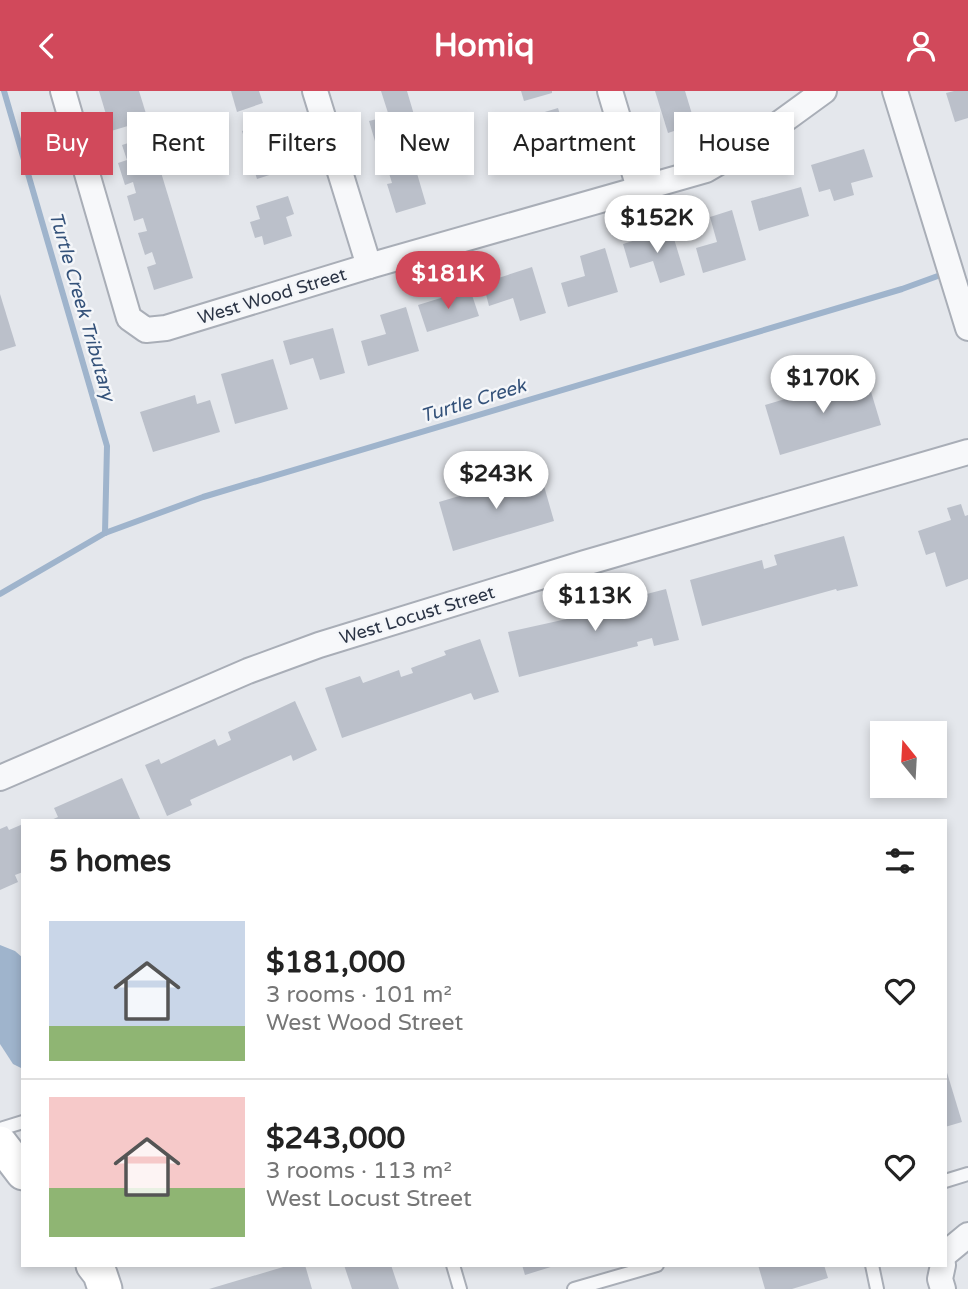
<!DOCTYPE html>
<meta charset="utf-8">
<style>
:root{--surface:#fff;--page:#f6f6f6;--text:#222;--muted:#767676;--line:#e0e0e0;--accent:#d1495b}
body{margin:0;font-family:"Varela Round",sans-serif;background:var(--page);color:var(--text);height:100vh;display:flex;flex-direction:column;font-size:26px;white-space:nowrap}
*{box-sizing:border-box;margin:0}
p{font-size:23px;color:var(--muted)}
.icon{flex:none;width:38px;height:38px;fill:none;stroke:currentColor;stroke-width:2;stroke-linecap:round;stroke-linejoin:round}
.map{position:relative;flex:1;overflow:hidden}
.side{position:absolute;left:21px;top:728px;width:926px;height:448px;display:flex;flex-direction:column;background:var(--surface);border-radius:0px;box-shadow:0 4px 10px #0003}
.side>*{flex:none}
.top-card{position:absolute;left:21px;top:21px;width:928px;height:63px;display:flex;gap:14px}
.needle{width:46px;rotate:342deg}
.buttons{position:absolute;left:870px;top:630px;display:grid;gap:14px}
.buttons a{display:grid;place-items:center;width:77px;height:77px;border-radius:0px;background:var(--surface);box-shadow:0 4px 10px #0003;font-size:35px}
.price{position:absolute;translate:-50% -60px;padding:0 16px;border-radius:24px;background:#fff;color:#222;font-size:23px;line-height:46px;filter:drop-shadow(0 2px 4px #0008)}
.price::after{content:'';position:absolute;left:50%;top:42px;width:21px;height:16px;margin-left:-10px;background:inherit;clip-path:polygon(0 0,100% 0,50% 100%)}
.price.on{background:var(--accent);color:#fff}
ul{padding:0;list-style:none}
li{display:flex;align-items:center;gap:21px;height:175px;padding:0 28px}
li+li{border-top:2px solid var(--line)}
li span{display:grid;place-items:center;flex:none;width:196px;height:140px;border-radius:0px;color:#555}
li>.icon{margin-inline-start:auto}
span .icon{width:84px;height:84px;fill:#fffc;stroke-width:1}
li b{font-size:30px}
h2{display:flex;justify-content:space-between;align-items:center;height:84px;padding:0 28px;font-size:30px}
.pill{padding:0 24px;border-radius:0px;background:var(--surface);box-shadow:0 4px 10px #0003;font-size:24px;line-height:63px}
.pill.on{background:var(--accent);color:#fff}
header{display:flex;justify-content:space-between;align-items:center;height:91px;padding:0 28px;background:var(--accent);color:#fff;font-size:32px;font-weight:700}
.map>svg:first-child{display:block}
</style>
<header><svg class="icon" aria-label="back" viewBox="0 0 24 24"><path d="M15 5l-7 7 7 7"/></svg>Homiq<svg class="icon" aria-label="person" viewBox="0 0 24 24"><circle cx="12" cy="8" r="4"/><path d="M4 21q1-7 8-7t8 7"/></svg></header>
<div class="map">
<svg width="968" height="1198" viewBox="0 0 968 1198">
<rect width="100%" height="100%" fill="#e4e7ec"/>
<polygon fill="#9fb4cc" points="0,854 15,860 23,867 23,978 13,973 0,953"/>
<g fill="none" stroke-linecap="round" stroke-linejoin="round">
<g stroke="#9fb4cc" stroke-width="6">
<polyline points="4,0 107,355 105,442"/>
<polyline points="0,503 105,442 203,406 902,198 946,182"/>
</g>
</g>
<g fill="#bbc0ca">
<polygon points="99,0 139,0 148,29 111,40"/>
<polygon points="231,0 259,0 263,12 237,21"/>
<polygon points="381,0 407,0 420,44 377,57 369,30 389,25"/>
<polygon points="521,0 552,0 552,2 524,10"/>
<polygon points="655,0 685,0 695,33 668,42"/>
<polygon points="954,0 968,0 968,27 955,31 946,2"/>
<polygon points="558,17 574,69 536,80 530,60 538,58 528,26"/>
<polygon points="270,31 285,79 257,88 242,40"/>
<polygon points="150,45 193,187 154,199 147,176 156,173 152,161 145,164 138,142 147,140 143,127 134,130 127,105 136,102 133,91 125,94 118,72 127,69 122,54"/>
<polygon points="864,58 873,86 851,92 854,104 834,110 830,98 819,101 811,74"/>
<polygon points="411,62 426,113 396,122 387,93 392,92 385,69"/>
<polygon points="801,96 809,125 759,140 751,110"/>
<polygon points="288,105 294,123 286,126 292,145 264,154 262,145 255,147 250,131 260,128 256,115"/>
<polygon points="732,119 746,169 703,182 696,157 717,151 710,126"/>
<polygon points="671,138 685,184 660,192 653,170 630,177 623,153"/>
<polygon points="605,157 618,201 568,216 561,192 585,185 580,165"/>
<polygon points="532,176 546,222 520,230 513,207 489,215 483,192"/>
<polygon points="470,198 479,225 427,241 418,214"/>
<polygon points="0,203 16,255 0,260"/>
<polygon points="406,216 419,260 368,275 361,250 386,243 380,224"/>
<polygon points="333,237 345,282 320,289 313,267 290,274 283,250"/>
<polygon points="273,268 288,318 235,333 221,283"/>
<polygon points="866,284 881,334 780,364 765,314"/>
<polygon points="195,304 197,313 210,309 220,341 153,361 140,321"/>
<polygon points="540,381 554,430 453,460 439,411"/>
<polygon points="961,413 965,425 968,424 968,488 946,496 935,461 926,464 918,440 951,429 947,417"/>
<polygon points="844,445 858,495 837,500 836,498 702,535 690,489 762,469 764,478 777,474 774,464"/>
<polygon points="666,498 679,549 654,555 652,547 637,551 638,555 519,586 508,541 585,524 584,520 608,513"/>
<polygon points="480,548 499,601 474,609 471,602 342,647 325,597 360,585 363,592 399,579 401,586 413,582 411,577 446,564 444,560"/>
<polygon points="295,610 317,659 293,670 291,664 190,709 192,714 167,725 145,674 159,668 161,673 215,648 218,655 231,649 228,641"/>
<polygon points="122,687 141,730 49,730 58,726 54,717"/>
<polygon points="23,733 23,781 15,784 18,791 0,799 0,738 7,735 9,739"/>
<polygon points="945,975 962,1031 945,1036"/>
<polygon points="290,1174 305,1174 312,1198 209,1198"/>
<polygon points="344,1174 391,1174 399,1198 352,1198"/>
<polygon points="522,1174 554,1174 554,1175 525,1184"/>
<polygon points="758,1174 824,1174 828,1187 792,1198 765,1198"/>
</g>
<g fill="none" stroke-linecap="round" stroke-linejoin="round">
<defs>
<g id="lane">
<polyline points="0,1038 23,1031"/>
<polyline points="945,1090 968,1083"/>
<polyline points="453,1174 460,1198"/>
<polyline points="872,1174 877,1198"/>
<polyline points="574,1198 657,1174"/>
</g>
<g id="street">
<polyline points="63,0 129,227 146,239 166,237 369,175 706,79 754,51 824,0"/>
<polyline points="315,0 369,175"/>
<polyline points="610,0 639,97"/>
<polyline points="895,0 968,237"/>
<polyline points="0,687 248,580 319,554 585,472 968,361"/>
<polyline points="945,1163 968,1144"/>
<polyline points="943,1174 940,1188 943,1198"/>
</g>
<g id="secondary">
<polyline points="0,1052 23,1082"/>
<polyline points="93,1174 100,1183 105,1198"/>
</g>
</defs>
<use href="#lane" stroke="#a9aeb7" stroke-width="16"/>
<use href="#street" stroke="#a9aeb7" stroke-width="28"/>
<use href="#secondary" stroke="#a9aeb7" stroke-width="37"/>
<use href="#lane" stroke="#f7f8fa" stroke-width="12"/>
<use href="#street" stroke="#f7f8fa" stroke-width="24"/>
<use href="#secondary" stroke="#fff" stroke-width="33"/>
</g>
<g text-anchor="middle" stroke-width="5" stroke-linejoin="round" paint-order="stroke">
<g font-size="18" fill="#2b3445" stroke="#f4f6f9">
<text transform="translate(272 205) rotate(-17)" y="6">West Wood Street</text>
<text transform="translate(417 524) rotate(-17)" y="6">West Locust Street</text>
</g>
<g font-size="19" font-style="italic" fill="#34527a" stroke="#f4f6f9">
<text transform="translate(83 215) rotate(74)" y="7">Turtle Creek Tributary</text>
<text transform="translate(473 309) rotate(-17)" y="7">Turtle Creek</text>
</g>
</g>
</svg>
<div class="buttons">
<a><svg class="needle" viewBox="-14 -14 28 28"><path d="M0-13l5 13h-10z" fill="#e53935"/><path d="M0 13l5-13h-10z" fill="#767676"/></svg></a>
</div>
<b class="price" style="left:657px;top:164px">$152K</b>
<b class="price on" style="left:448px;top:220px">$181K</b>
<b class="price" style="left:823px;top:324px">$170K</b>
<b class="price" style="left:496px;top:420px">$243K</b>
<b class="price" style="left:595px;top:542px">$113K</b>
<div class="top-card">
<a class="pill on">Buy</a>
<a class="pill">Rent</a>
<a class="pill">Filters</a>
<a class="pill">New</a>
<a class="pill">Apartment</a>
<a class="pill">House</a>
</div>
<section class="side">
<h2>5 homes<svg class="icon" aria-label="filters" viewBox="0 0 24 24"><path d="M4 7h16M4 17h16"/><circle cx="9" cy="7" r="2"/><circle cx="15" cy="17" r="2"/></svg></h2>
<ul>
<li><span style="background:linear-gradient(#c9d6e8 75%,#8fb573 0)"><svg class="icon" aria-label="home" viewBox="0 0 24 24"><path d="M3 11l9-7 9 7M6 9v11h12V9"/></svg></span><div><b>$181,000</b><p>3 rooms · 101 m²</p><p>West Wood Street</p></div><svg class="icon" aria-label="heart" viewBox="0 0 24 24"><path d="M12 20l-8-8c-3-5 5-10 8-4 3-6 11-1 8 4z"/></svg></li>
<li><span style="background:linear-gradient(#f6c9c9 65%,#8fb573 0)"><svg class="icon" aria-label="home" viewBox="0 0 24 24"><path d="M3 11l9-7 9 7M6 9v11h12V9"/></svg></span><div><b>$243,000</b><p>3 rooms · 113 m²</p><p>West Locust Street</p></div><svg class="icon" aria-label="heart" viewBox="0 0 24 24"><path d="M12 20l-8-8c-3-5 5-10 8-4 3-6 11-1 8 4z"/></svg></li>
</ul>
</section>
</div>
